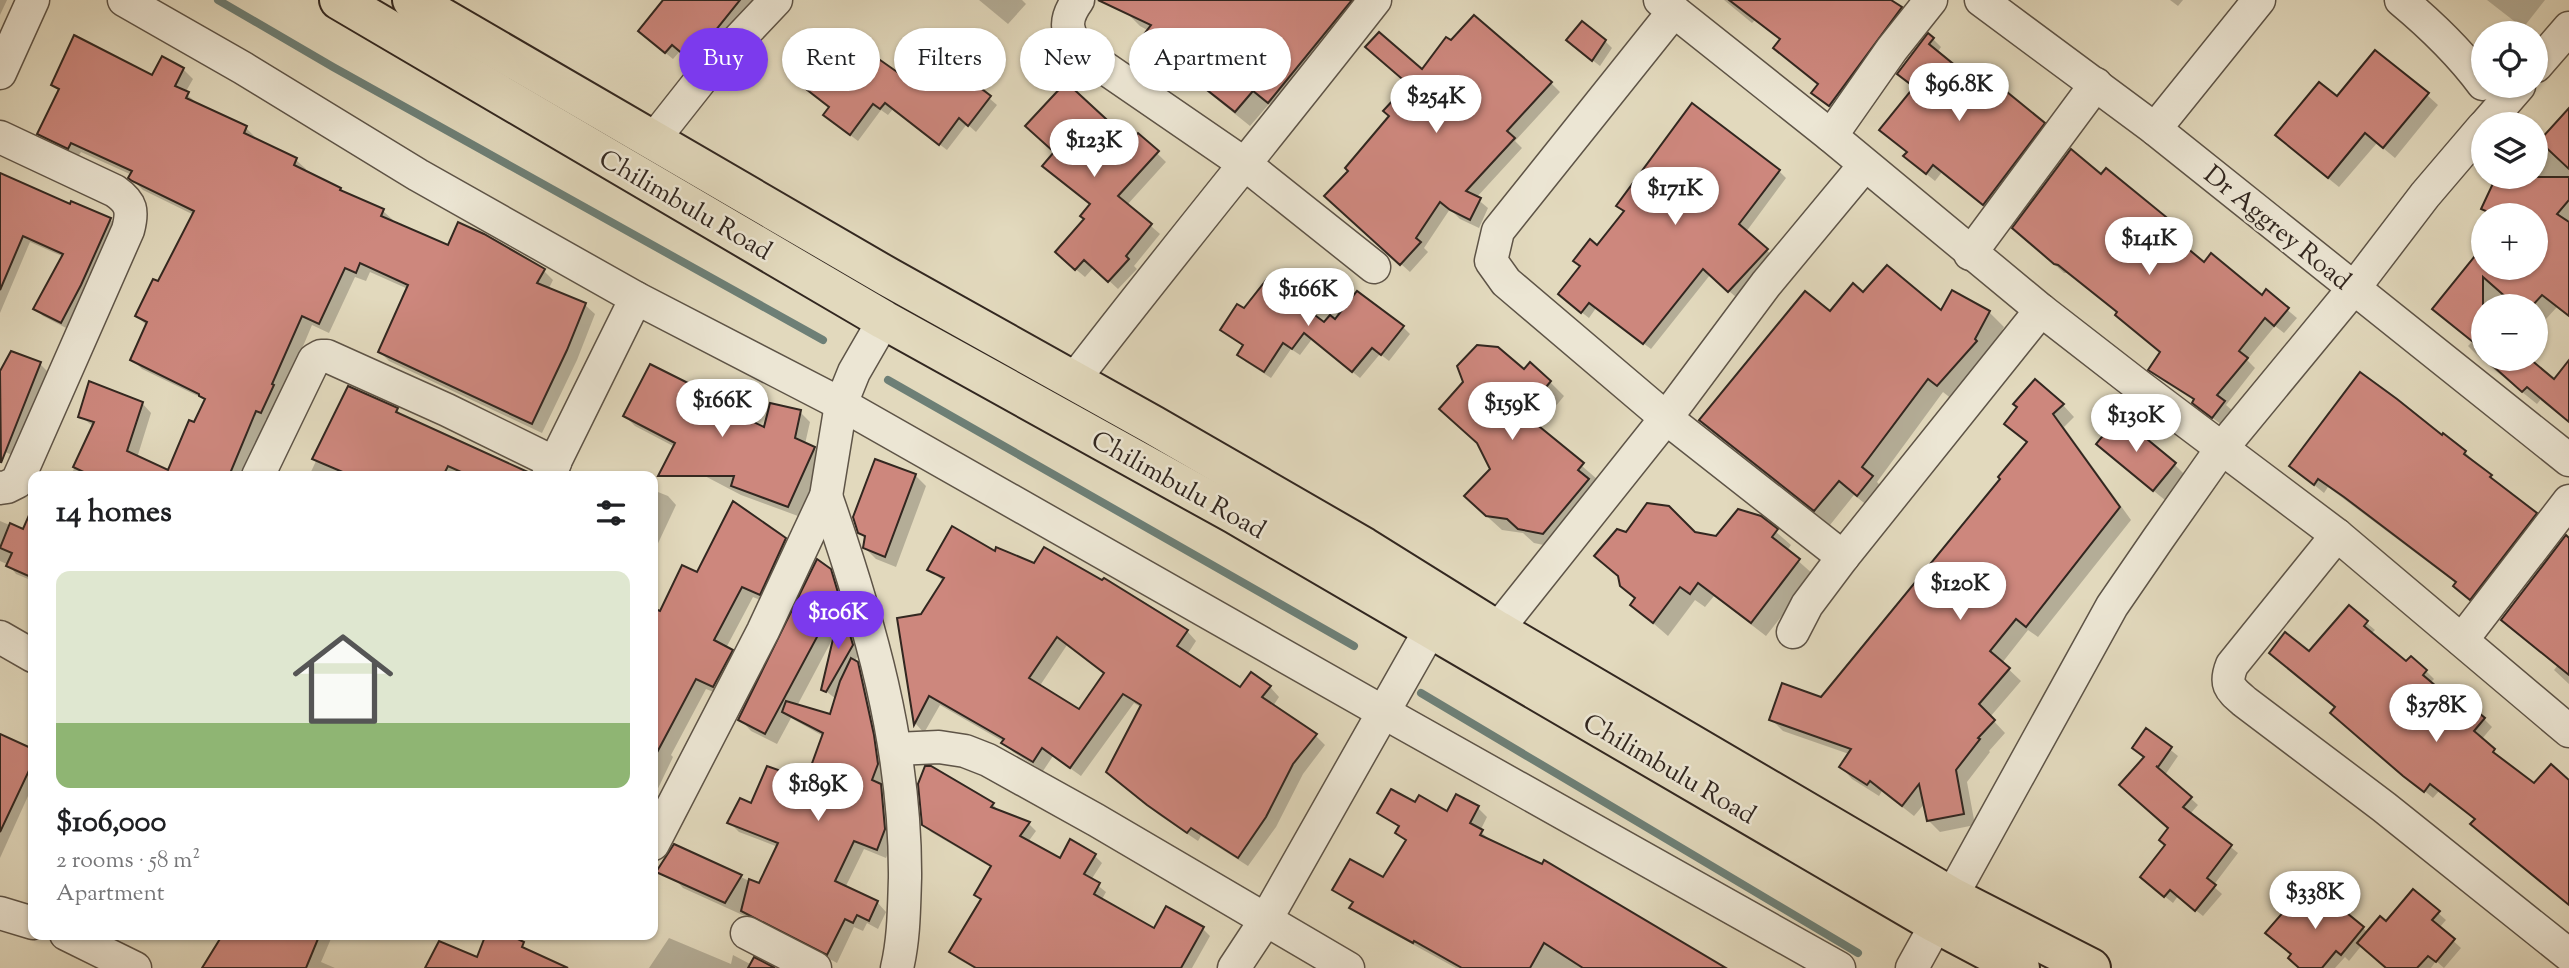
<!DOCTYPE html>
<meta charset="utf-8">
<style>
:root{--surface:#fff;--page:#f6f6f6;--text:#202124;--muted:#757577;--line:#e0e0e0;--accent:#7c3aed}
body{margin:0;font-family:"Sorts Mill Goudy",serif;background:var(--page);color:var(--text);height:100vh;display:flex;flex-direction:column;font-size:26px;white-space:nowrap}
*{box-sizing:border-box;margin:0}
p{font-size:23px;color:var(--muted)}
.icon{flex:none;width:38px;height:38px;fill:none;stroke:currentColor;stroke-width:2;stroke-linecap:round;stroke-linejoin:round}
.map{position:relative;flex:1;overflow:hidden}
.sheet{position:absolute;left:28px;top:471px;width:630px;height:469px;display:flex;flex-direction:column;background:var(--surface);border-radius:14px;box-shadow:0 2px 5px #0004}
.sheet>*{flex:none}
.hud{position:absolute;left:679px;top:28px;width:665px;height:63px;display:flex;gap:14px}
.fabs{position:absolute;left:2471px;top:21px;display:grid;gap:14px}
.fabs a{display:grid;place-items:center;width:77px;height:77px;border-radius:50%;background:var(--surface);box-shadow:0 2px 5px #0004;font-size:35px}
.price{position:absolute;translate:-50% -60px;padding:0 16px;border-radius:24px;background:#fff;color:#222;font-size:23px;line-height:46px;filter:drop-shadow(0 2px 4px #0008)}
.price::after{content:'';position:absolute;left:50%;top:42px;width:21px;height:16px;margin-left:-10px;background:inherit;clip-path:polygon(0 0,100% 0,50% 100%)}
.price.selected{background:var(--accent);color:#fff}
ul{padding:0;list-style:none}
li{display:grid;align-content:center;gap:14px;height:371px;padding:0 28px}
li+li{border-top:2px solid var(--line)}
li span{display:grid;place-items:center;height:217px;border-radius:14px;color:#555}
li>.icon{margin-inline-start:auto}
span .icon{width:126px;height:126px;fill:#fffc;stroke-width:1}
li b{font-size:30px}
h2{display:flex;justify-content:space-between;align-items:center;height:84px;padding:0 28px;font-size:30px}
.pill{padding:0 24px;border-radius:32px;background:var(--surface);box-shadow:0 2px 5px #0004;font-size:24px;line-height:63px}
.pill.selected{background:var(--accent);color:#fff}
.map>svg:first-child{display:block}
</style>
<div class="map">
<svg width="2569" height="968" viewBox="0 0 2569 968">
<rect width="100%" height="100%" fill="#e2d9bd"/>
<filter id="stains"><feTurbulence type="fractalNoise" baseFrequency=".00286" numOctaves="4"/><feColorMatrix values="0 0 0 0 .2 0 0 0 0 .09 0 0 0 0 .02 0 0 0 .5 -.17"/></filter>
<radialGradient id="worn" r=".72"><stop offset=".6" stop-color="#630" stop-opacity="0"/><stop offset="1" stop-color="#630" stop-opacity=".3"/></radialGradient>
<g fill="#0003" fill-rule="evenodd">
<polygon points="0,0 7,0 0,15"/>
<polygon points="665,0 758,0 699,67 680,51 673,59 647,38"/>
<polygon points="979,0 1022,0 1026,4 1008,24"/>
<polygon points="1136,0 1379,0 1283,116 1269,104 1250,126 1158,52 1143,38 1149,31 1140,26 1126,12"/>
<polygon points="1724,0 1890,0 1909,18 1839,114 1813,93 1819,85 1781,40 1755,20 1752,23"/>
<polygon points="2170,0 2183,0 2178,6"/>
<polygon points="2487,0 2545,0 2523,28"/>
<polygon points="1933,39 1941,47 1937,53 1967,78 2043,124 2052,132 1992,212 1942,172 1935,181 1914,164 1908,152 1915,88 1899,74"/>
<polygon points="1605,41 1612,48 1600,66 1575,47"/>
<polygon points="946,47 980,75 973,84 997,105 976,132 967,124 947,150 893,109 888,115 881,110 858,141 833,122 831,71 910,84 921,80"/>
<polygon points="183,69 193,79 185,93 197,103 246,128 255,137 254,140 296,160 306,169 304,172 340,189 345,194 383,211 393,220 392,223 449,248 544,271 553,280 548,290 585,305 595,314 577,360 542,433 389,361 380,352 408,289 370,272 366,281 355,277 329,333 312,325 271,422 266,419 243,476 71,475 94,427 80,416 142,403 151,413 137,458 169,472 206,400 142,369 132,359 147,326 137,316 159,283 194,215 143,190 131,178 132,175 81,152 78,157 49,143 39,134 59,91 53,85 153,77"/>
<polygon points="1422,72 1551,83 1560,92 1515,141 1522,148 1476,198 1488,208 1479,228 1460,219 1450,209 1424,248 1428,252 1410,272 1335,205 1350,171"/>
<polygon points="2427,95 2438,105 2395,158 2377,143 2339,187 2288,146 2337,99"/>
<polygon points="2569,111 2569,317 2557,307 2536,330 2536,306 2483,306 2483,359 2527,359 2554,382 2569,363 2569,422 2541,399 2537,404 2481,359 2468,346 2472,342 2434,309 2483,249 2483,268 2536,268 2536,215 2490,215 2484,208 2505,177 2536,177 2536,147"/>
<polygon points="1138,135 1166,162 1127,205 1160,234 1134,266 1137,269 1118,289 1094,267 1085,277 1066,261 1091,205 1044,166 1130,143"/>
<polygon points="1779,171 1786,178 1746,232 1774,257 1736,297 1710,275 1651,349 1596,308 1589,318 1567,301 1581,267 1625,212 1618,205"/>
<polygon points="2101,177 2174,226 2183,235 2178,242 2204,264 2262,298 2266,292 2297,318 2284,333 2275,326 2247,360 2255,368 2226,405 2233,411 2222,425 2203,411 2195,401 2160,379 2151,370 2161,353 2119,313 2069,273 2064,273 2023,237"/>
<polygon points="0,181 110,219 117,227 68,329 43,316 36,309 64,257 30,242 0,313"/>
<polygon points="1864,294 1941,313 1989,312 2004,327 1989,355 1953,400 1943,392 1877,482 1886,492 1872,509 1854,495 1830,525 1716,435 1701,420 1830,314"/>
<polygon points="1244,310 1324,324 1336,322 1403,327 1410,334 1389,361 1380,354 1360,378 1312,339 1300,355 1291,349 1271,378 1246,362 1239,355 1244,347 1222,330"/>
<polygon points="12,353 40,364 47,371 15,456 0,450 0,375"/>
<polygon points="1524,371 1550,382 1564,396 1538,428 1597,479 1592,485 1602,495 1558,548 1534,543 1523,533 1502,530 1480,510 1492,469"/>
<polygon points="687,384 696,396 765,429 800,412 810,422 805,444 814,448 824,458 798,516 741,495 682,464 675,447 635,426 625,416"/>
<polygon points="2063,405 2074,417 2064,427 2131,520 2038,637 2028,630 2002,663 2021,681 1990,717 2005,733 1989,751 1990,752 1967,782 1975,825 1940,832 1928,820 1925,803 1914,816 1882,791 1879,796 1852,779 1841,767 1849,754 1783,731 1771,719 1822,699 2002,479 2028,443 2006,424"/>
<polygon points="397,410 406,419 517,476 309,476 316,461"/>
<polygon points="2465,452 2474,461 2473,463 2545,524 2480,608 2455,586 2457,584 2328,487 2324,493 2291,466"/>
<polygon points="2109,455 2174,464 2185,475 2165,500"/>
<polygon points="915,475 926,486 896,567 876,559 865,548 866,539 859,532"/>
<polygon points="653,490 668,496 676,505 653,554"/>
<polygon points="1760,518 1791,545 1787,551 1814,575 1766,636 1714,596 1705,607 1695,600 1668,636 1632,605 1636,600 1622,586 1621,579 1596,556 1627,534 1694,533 1716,538"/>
<polygon points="0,521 33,535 33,581 16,574 9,565 0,561"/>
<polygon points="785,539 795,550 770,604 753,597 726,648 742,661 724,696 706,689 671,755 673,757 653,799 653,629 682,567 698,574"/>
<polygon points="2569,540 2569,684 2554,670 2558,665"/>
<path d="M996 553 1187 631 1196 641 1187 655 1240 689 1270 687 1279 697 1273 706 1315 735 1325 745 1303 774 1276 827 1248 866 1201 836 1198 841 1159 815 1108 772 1142 708 1134 703 1081 776 1053 756 1043 771 1013 752 1004 742 940 705 924 733 916 724 899 619 922 616 943 581 929 569ZM1067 645 1106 674 1080 711 1039 687Z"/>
<path d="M830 570 841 582 850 608 847 613 860 653 854 662 867 674 887 774 881 787 890 796 894 840 886 858 864 849 845 888 877 902 886 912 878 929 867 923 863 931 854 927 837 963 767 926 683 888 674 878 683 850 760 886 778 847 739 832 730 823 751 805 807 782 823 736 791 718 777 744 751 731 740 719ZM833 638 823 689 836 699 831 716 797 706Z"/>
<polygon points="2349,608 2375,630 2371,634 2406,664 2426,671 2434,679 2430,683 2464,712 2484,719 2492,727 2481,740 2500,760 2534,785 2569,805 2569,904 2476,820 2439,791 2433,798 2340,721 2337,708 2309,653"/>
<polygon points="2147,731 2178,756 2165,775 2198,805 2190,814 2238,853 2213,886 2222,894 2203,916 2178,896 2173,903 2149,884 2167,846 2170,829 2145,758 2134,748"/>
<polygon points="0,736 33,751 33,785 0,858"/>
<polygon points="1456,796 1478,808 1487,817 1480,831 1491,841 1723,968 1456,968 1361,916 1352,907 1354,904 1334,890 1384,880 1407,842 1397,833 1400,828 1379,813 1416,805 1447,813"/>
<polygon points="993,804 999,812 1029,824 1036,831 1028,842 1061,860 1095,856 1102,863 1091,880 1106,892 1101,901 1155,930 1203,929 1210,936 1192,968 974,968 958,959 951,952 982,901 976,895 992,868 931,832 923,824"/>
<polygon points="2438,913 2446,920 2439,928 2461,948 2444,968 2436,961 2431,968 2388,968 2362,945 2349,961 2345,957 2335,968 2300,968 2293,955 2292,918 2363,928 2368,933 2386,923"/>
<polygon points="218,934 333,934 321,962 335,968 204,968 222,940"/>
<polygon points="669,938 731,964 733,955 752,965 772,968 649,968"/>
</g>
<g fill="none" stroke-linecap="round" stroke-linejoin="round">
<g stroke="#6d7f76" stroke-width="8">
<polyline points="218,0 333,67 823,340"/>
<polyline points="888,380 1354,646"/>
<polyline points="1421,693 1858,953"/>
</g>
</g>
<g fill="#cd877d" stroke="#322720" stroke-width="2" fill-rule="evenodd">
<polygon points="663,0 740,0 691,61 672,45 665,53 638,31"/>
<polygon points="1098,0 1352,0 1268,103 1253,91 1235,112 1141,38 1151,25"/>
<polygon points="1729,0 1891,0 1902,7 1829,106 1811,93 1818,84 1773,48 1780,39"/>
<polygon points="1474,15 1552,82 1507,131 1515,138 1466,191 1481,198 1470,220 1450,210 1440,202 1416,238 1421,242 1400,265 1324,196 1348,171 1345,168 1389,116 1383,111 1408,84 1365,47 1379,32 1422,69 1446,37 1451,40"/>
<polygon points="1582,21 1606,40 1592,61 1566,40"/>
<polygon points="1928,33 1934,38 1929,44 1967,75 1975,66 2045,123 1983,205 1933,165 1926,174 1903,156 1907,152 1879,130 1914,87 1897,74"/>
<polygon points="74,35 152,75 162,56 184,68 175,86 189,92 186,98 247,126 244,133 297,158 294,165 341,188 340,190 384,209 381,216 448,245 458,222 484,234 545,269 537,283 586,303 567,350 532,424 378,352 408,285 360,263 356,273 345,268 319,324 302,316 272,384 274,385 261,413 256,411 229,476 92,476 73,467 94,422 78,417 89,381 143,402 127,451 168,470 189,420 194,422 205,399 199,396 199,394 130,360 147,322 135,316 153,279 158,281 194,211 132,181 128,178 132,171 71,143 68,149 37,134 59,89 51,85"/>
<polygon points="853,41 910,81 916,74 920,77 946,44 974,66 966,77 991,96 968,126 959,118 939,145 885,103 880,109 873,104 850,135 823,115 829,107 806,89 825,64 831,69"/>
<polygon points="2375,50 2429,93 2383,148 2365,133 2328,178 2275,135 2319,82 2337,96"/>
<polygon points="1066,82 1130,141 1138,133 1159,151 1118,196 1152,224 1126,256 1129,259 1108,282 1084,260 1075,270 1055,252 1084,219 1080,216 1090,204 1042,166 1054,152 1025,126"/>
<polygon points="1692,103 1780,170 1739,224 1768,249 1728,292 1703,269 1643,344 1589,303 1581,313 1558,294 1580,266 1573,261 1590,239 1597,245 1624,211 1616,206"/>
<polygon points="2569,108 2569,169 2539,141"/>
<polygon points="2071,149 2101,174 2106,168 2176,225 2169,233 2204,262 2211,253 2262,295 2266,289 2289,308 2274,326 2265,318 2239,351 2248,358 2217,395 2225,401 2212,418 2192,403 2194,399 2148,370 2160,352 2115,315 2117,312 2058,265 2054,264 2012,228"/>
<polygon points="0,173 70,204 71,201 111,218 81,285 61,323 33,309 63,254 23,236 0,290"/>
<polygon points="2496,177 2569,177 2569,200 2557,214 2569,222 2569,316 2542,295 2532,306 2516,306 2483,277 2483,350 2432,309 2483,246 2483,268 2536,268 2536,215 2495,215 2481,209"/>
<polygon points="1887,265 1941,310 1952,290 1990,311 1975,339 1977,341 1937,386 1928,379 1862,467 1873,476 1857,496 1839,481 1814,511 1699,420 1805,291 1830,311 1853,283 1863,292"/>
<polygon points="1267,279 1324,322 1330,315 1335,319 1357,291 1404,326 1381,355 1372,348 1352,372 1304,333 1292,349 1283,343 1264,372 1237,355 1243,345 1220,330 1237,304 1244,308"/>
<polygon points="1477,345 1498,347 1524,369 1530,362 1551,381 1524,414 1584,463 1578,470 1589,479 1543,534 1518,529 1507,519 1486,516 1464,496 1490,469 1477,443 1439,409 1463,382 1457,366"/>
<polygon points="11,351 41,362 1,463 0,371"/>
<polygon points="2485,359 2530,359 2554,379 2569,360 2569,422 2527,387 2522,392"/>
<polygon points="650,364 688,383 685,389 764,427 770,403 801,410 795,438 815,447 788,507 731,486 734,476 658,476 675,443 623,416"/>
<polygon points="2360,372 2397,399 2442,435 2443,433 2466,451 2464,454 2492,475 2490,477 2537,513 2470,600 2453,586 2456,582 2344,497 2318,479 2314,485 2289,466"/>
<polygon points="2035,379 2064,404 2053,414 2120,507 2026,627 2016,619 1990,651 2010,668 1979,704 1995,720 1978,738 1980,739 1956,770 1964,814 1927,821 1919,784 1902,806 1870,781 1867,785 1839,767 1851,749 1769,720 1782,683 1821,697 2000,479 1998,477 2027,442 2004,424 2017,407 2013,404"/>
<polygon points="348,386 398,408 396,412 530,473 530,476 470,476 448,466 443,476 352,476 312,459"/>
<polygon points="2119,416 2176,463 2153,491 2096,444"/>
<polygon points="875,459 916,474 885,557 863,548 865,536 858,533 853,517"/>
<polygon points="733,501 786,538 760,595 742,587 714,640 733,650 713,687 696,679 653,760 653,608 660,611 682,565 697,572"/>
<polygon points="1647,503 1669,506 1695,532 1716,536 1738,509 1761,516 1778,529 1772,537 1800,559 1751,623 1698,583 1690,594 1680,587 1653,623 1630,605 1635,598 1620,586 1618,576 1594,556 1617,529 1626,532"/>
<polygon points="33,506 33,578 6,566 12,553 0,548 10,523 23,529"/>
<path d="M952 526 995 551 996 547 1034 563 1044 547 1102 580 1104 578 1188 630 1177 646 1240 687 1251 672 1271 686 1262 697 1317 734 1293 764 1266 817 1238 858 1191 828 1187 833 1147 805 1106 772 1141 705 1123 694 1070 768 1042 748 1033 762 1001 743 1004 739 929 696 914 725 897 618 921 614 944 578 927 570ZM1057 637 1104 673 1079 709 1029 678Z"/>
<polygon points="2566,535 2569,538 2569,675 2501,620"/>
<polygon points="817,559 831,569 839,596 765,734 738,720"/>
<polygon points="841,605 853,645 826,692 821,690"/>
<polygon points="2349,605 2368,621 2364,626 2406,661 2411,656 2427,670 2423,675 2463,709 2468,704 2485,718 2474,731 2495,749 2493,752 2534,783 2551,764 2569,780 2569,905 2470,824 2475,819 2430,784 2424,792 2403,776 2330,713 2335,707 2269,653 2285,632 2309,651"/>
<polygon points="851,658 858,662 874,735 878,764 872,780 881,784 885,829 877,850 854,841 835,881 878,901 869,921 857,915 853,923 845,919 827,955 741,911 749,879 759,883 778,843 727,823 740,798 751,803 767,766 806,780 823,733 782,712 786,701 830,714 840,681"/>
<polygon points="2146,728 2172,747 2158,767 2156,766 2192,797 2183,807 2232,845 2207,878 2216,885 2195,911 2170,890 2164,897 2140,877 2165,845 2159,840 2168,828 2119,785 2144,757 2132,748"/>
<polygon points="0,734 33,749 33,762 0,832"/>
<polygon points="925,766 931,766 994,803 991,807 1030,822 1020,836 1060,858 1070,839 1096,854 1084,874 1100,883 1094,894 1154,928 1166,906 1204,927 1181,968 976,968 949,952 981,899 974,895 991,866 922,825 918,784"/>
<polygon points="1391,789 1415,802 1419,795 1447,811 1456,794 1479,806 1470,823 1483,830 1480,835 1542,864 1544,860 1726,968 1583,968 1544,943 1530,968 1462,968 1414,941 1413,943 1349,908 1353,902 1332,890 1350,859 1383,877 1406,840 1395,833 1399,826 1377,813"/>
<polygon points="674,844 742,875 725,903 656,872"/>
<polygon points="2315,887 2364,927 2341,955 2336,951 2322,968 2299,968 2288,958 2291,954 2265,933 2285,910 2292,915"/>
<polygon points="2413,889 2440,911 2432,920 2455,939 2436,962 2428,956 2417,968 2386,968 2357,943 2380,916 2386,921"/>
<polygon points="223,934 320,934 306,968 202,968"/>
<polygon points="486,934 507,934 524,942 522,947 568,968 425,968 439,941 477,957"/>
<polygon points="754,957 775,968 748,968"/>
</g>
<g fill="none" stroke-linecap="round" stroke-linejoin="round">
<defs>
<g id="minor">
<polyline points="124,0 243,68 418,175 636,298 841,404 1383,712 1839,968"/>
<path d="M1078 0C1063 21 1066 31 1080 51L1246 165 1374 267"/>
<polyline points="1660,0 1831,136 2041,310 2135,383 2337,535 2569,731"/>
<polyline points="1981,0 2155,129 2569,460"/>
<path d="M2401 0C2431 25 2460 53 2483 84"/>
<polyline points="1674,11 1498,231 1491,261 1506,282 1666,418 1843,557"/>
<polyline points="2536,66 2569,28"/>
<polyline points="0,73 33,0"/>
<polyline points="2486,124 2519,86"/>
<polyline points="2155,129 2259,0"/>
<polyline points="1831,136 1892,49 1931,0"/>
<path d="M0 137 115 191C132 203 133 211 128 230L17 482 7 487 0 488"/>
<polyline points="654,139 703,77 776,0"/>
<polyline points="1970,254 2096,84"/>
<path d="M1073 381C1172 252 1275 128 1375 0"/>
<polyline points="258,476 314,360 321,356 327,356 447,410 555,463"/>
<polyline points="548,476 636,298"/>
<path d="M826 496C869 620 906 745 905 878 904 908 904 939 897 968"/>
<path d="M2337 535 2232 665C2224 685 2230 689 2245 702L2384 807 2569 955"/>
<polyline points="1497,630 1666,418 1766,284 1864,166"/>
<polyline points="1793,632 1807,605 1843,557 2041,310"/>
<polyline points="0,637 33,656"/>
<polyline points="2462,640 2569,501"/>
<polyline points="896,749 939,747 965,751 988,760 1096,820 1348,968"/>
<polyline points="653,844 763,631 826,496 841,404 854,372 884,320"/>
<polyline points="0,913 33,923"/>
<polyline points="747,933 815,968"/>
<polyline points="66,934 135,968"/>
<polyline points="1234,968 1265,921 1430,630"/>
<polyline points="1912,968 2112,606 2158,539 2222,448 2354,288 2425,195 2483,127"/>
</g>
<g id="major">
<polyline points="339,0 884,320 1234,514 1935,923 2020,968"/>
<polyline points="412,0 888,277 1153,425 1364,547 1497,630 1952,897 2091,968"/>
</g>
</defs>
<use href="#minor" stroke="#5e5447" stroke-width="35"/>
<use href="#major" stroke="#322720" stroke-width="42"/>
<use href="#minor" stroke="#ece6d4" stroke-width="32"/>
<use href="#major" stroke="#e2d9bd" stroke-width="38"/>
</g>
<g text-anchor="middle" stroke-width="5" stroke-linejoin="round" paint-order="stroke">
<g font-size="26" fill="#322720" stroke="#ece6d4">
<text transform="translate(686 204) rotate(30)" y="9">Chilimbulu Road</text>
<text transform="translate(2278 227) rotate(39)" y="9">Dr Aggrey Road</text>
<text transform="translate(1179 484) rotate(29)" y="9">Chilimbulu Road</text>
<text transform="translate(1670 768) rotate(30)" y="9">Chilimbulu Road</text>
</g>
</g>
<rect width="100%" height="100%" filter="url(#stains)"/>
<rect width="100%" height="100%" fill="url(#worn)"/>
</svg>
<div class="fabs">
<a><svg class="icon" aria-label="locate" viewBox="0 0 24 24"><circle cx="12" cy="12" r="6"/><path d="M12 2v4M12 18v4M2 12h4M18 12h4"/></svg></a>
<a><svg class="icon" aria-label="layers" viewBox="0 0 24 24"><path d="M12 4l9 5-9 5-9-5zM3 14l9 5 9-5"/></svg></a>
<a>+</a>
<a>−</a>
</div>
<b class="price" style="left:1959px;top:123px">$96.8K</b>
<b class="price" style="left:1436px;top:135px">$254K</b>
<b class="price" style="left:1094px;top:179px">$123K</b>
<b class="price" style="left:1675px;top:227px">$171K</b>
<b class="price" style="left:2149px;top:277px">$141K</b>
<b class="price" style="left:1308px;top:328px">$166K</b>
<b class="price" style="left:722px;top:439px">$166K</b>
<b class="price" style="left:1512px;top:442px">$159K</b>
<b class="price" style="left:2136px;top:454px">$130K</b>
<b class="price" style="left:1960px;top:622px">$120K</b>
<b class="price selected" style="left:838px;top:651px">$106K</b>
<b class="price" style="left:2436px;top:744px">$378K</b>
<b class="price" style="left:818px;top:823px">$189K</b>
<b class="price" style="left:2315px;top:931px">$338K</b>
<div class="hud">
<a class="pill selected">Buy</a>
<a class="pill">Rent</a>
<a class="pill">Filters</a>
<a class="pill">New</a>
<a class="pill">Apartment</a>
</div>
<section class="sheet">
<h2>14 homes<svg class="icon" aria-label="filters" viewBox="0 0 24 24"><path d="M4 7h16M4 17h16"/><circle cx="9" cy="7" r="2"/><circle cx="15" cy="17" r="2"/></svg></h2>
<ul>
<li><span style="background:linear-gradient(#dfe7d0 70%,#8fb573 0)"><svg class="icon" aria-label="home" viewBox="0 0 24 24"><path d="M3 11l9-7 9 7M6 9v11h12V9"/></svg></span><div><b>$106,000</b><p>2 rooms · 58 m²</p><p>Apartment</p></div></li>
</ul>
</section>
</div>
